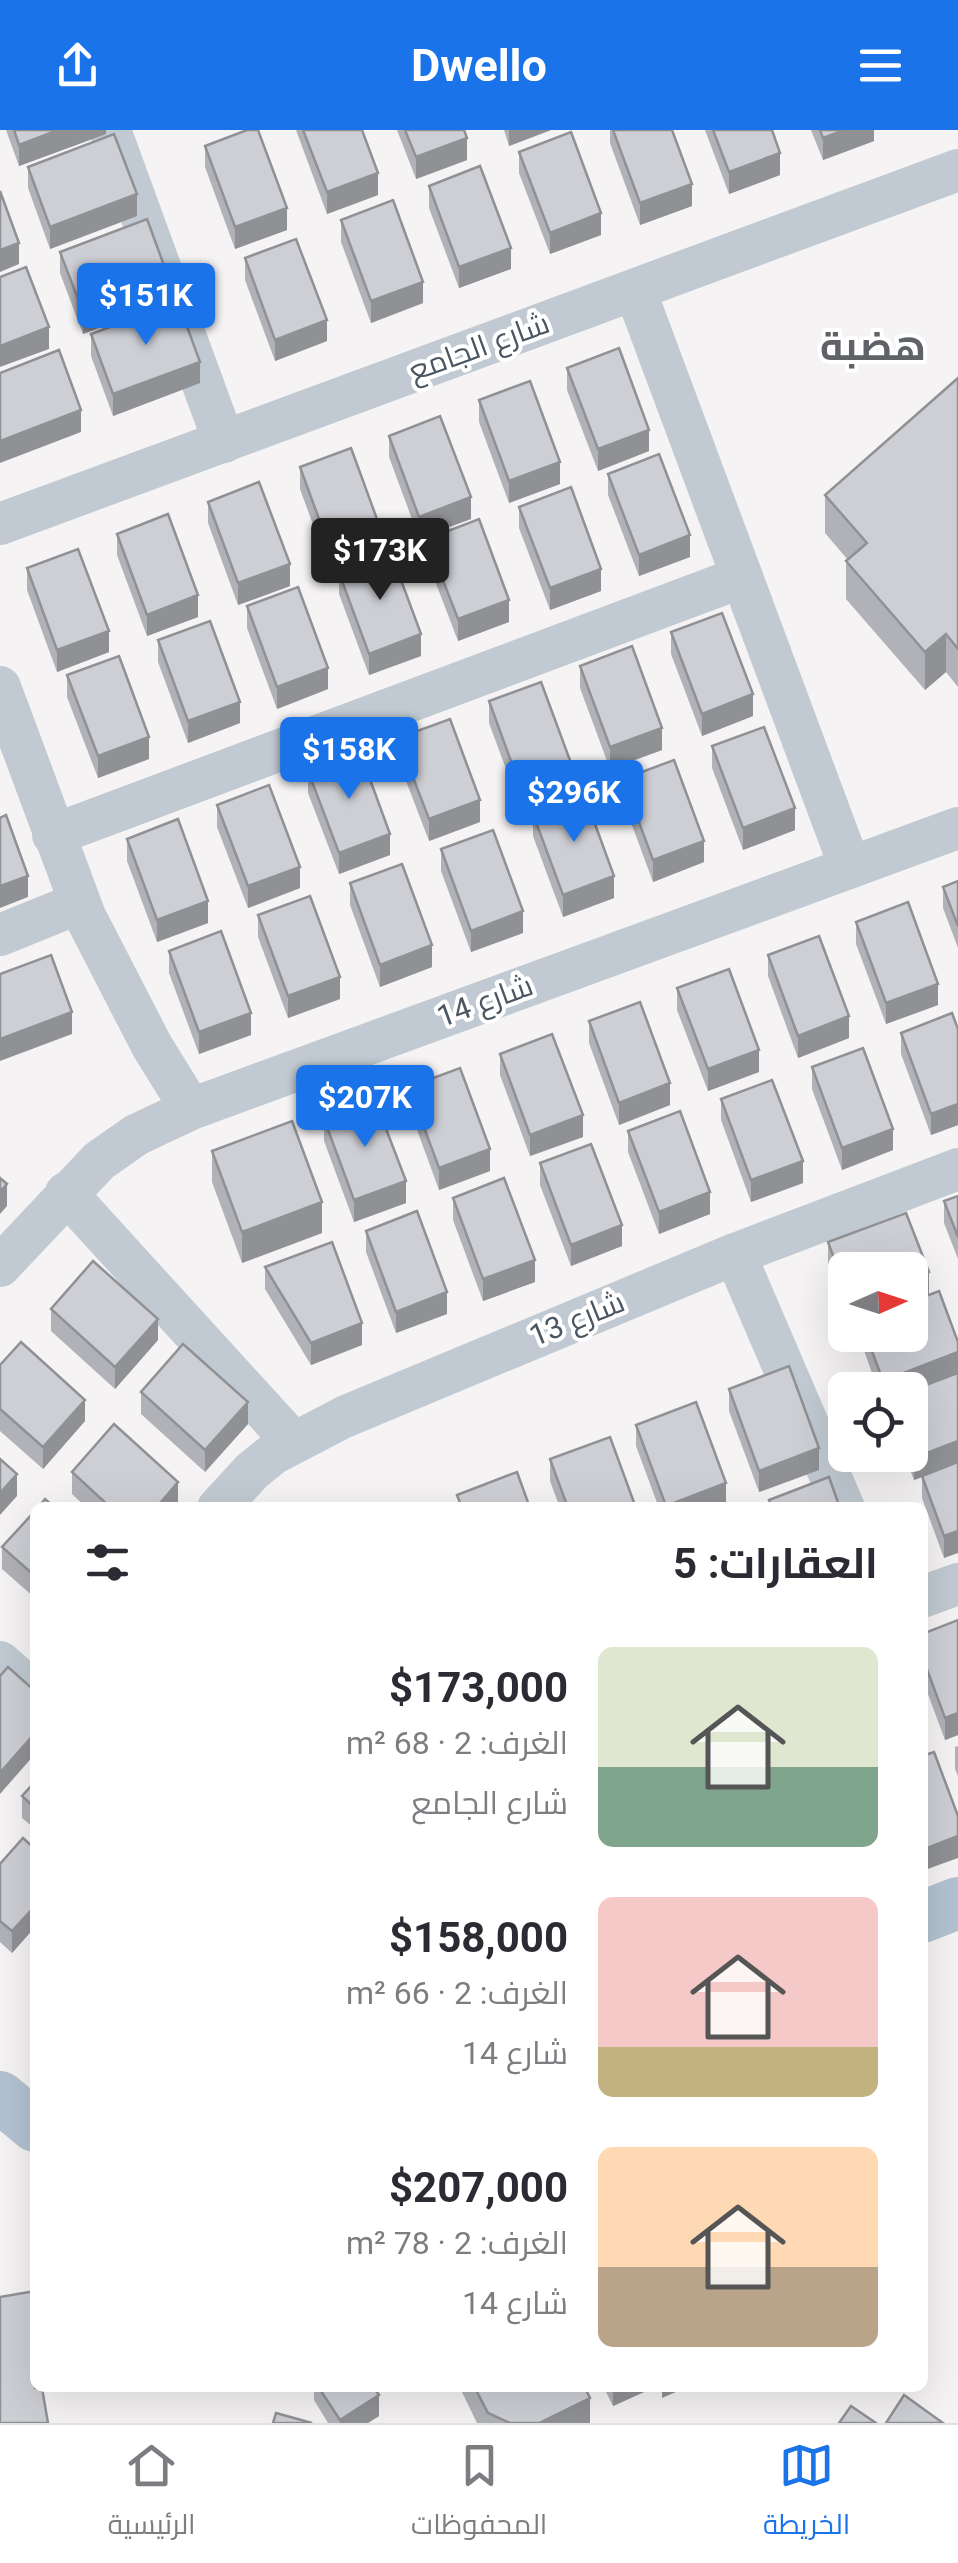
<!DOCTYPE html>
<html lang="ar">
<meta charset="utf-8">
<style>
:root{--surface:#fff;--page:#f7f7f7;--text:#2b2b33;--muted:#7c7c81;--line:#e1e1e2;--accent:#1a73e8}
body{margin:0;font-family:Roboto,Cairo,sans-serif;background:var(--page);color:var(--text);direction:rtl;height:100vh;display:flex;flex-direction:column;font-size:38px;white-space:nowrap}
*{box-sizing:border-box;margin:0}
p{font-size:32px;color:var(--muted)}
.icon{flex:none;width:55px;height:55px;fill:none;stroke:currentColor;stroke-width:2;stroke-linecap:round;stroke-linejoin:round}
.map{position:relative;flex:1;overflow:hidden;direction:ltr}
.panel{position:absolute;left:30px;top:1372px;width:898px;height:890px;display:flex;flex-direction:column;background:var(--surface);border-radius:15px;box-shadow:0 10px 40px #0002;direction:rtl}
.panel>*{flex:none}
.needle{width:65px;rotate:87deg}
.tools{position:absolute;left:828px;top:1122px;display:grid;gap:20px}
.tools a{display:grid;place-items:center;width:100px;height:100px;border-radius:15px;background:var(--surface);box-shadow:0 10px 40px #0002;font-size:50px}
.price{position:absolute;translate:-50% -85px;padding:0 22px;border-radius:10px;background:var(--accent);color:#fff;font-size:32px;line-height:65px;filter:drop-shadow(0 2px 5px #0008)}
.price::after{content:'';position:absolute;left:50%;top:60px;width:30px;height:22px;margin-left:-15px;background:inherit;clip-path:polygon(0 0,100% 0,50% 100%)}
.price.on{background:#222;color:#fff}
ul{padding:0;list-style:none}
li{display:flex;align-items:center;gap:30px;height:250px;padding:0 50px}
li span{display:grid;place-items:center;flex:none;width:280px;height:200px;border-radius:15px;color:#555}
li>.icon{margin-inline-start:auto}
span .icon{width:120px;height:120px;fill:#fffc;stroke-width:1}
li b{font-size:42px}
h2{display:flex;justify-content:space-between;align-items:center;height:120px;padding:0 50px;font-size:42px}
header{display:flex;justify-content:space-between;align-items:center;height:130px;padding:0 50px;background:var(--accent);color:#fff;font-size:45px;font-weight:700}
.tabs{display:flex;justify-content:space-around;align-items:center;height:140px;border-top:2px solid var(--line);background:var(--surface);font-size:28px;color:var(--muted)}
.tabs a{display:grid;justify-items:center;gap:5px}
.tabs .on{color:var(--accent)}
.map>svg:first-child{display:block}
</style>
<header><svg class="icon" aria-label="menu" viewBox="0 0 24 24"><path d="M4 6h16M4 12h16M4 18h16"/></svg>Dwello<svg class="icon" aria-label="share" viewBox="0 0 24 24"><path d="M12 15V3M7 8l5-5 5 5M5 13v7h14v-7"/></svg></header>
<div class="map">
<svg width="958" height="2293" viewBox="0 0 958 2293">
<rect width="100%" height="100%" fill="#f5f3f3"/>
<g fill="none" stroke-linecap="round" stroke-linejoin="round">
<g stroke="#c1cad2" stroke-width="42">
<polyline points="110,0 224,312"/>
<polyline points="635,160 850,737"/>
<polyline points="0,394 958,40"/>
<polyline points="0,557 85,786 152,916 191,979"/>
<polyline points="53,705 742,447"/>
<polyline points="0,805 79,773"/>
<polyline points="66,1063 293,1312"/>
<polyline points="735,1124 844,1378"/>
<polyline points="0,1136 99,1031 136,1005 191,979 958,698"/>
<polyline points="218,1378 252,1341 273,1324 344,1287 735,1124 958,1039"/>
<polyline points="922,1467 958,1454"/>
<polyline points="0,1532 35,1563"/>
</g>
<g stroke="#b3c2d1" stroke-width="52">
<polyline points="922,1787 958,1773"/>
<polyline points="0,1967 35,1996"/>
</g>
</g>
<g fill="#b0b2b7">
<polygon points="6,0 106,0 106,4 19,36"/>
<polygon points="296,0 362,0 378,65 327,84"/>
<polygon points="397,0 464,0 467,30 416,49"/>
<polygon points="504,0 551,0 509,16"/>
<polygon points="610,0 672,0 692,76 640,95 610,13"/>
<polygon points="705,0 772,0 780,45 729,64"/>
<polygon points="811,0 874,0 874,11 823,30"/>
<polygon points="205,16 287,100 235,119 205,37"/>
<polygon points="519,22 601,105 550,124 519,43"/>
<polygon points="28,37 137,86 50,119 28,58"/>
<polygon points="429,56 511,139 459,158 429,78"/>
<polygon points="341,90 423,173 371,193 341,112"/>
<polygon points="60,122 169,171 83,204 60,143"/>
<polygon points="245,128 327,211 275,231 245,150"/>
<polygon points="91,204 200,253 113,286 91,226"/>
<polygon points="567,238 649,321 598,341 567,260"/>
<polygon points="958,248 958,557 946,542 925,560 846,469 846,431 848,430 825,403 825,365"/>
<polygon points="479,270 560,354 509,373 479,292"/>
<polygon points="389,306 471,389 419,408 389,327"/>
<polygon points="300,337 381,421 330,441 300,359"/>
<polygon points="608,344 690,427 639,446 608,365"/>
<polygon points="208,372 290,456 238,475 208,393"/>
<polygon points="519,377 601,461 550,480 519,398"/>
<polygon points="117,404 198,487 147,506 117,425"/>
<polygon points="427,409 509,492 458,511 427,430"/>
<polygon points="27,438 109,522 57,542 27,460"/>
<polygon points="339,443 421,526 369,545 339,464"/>
<polygon points="247,476 328,559 277,579 247,498"/>
<polygon points="671,502 753,586 702,606 671,524"/>
<polygon points="158,510 240,593 188,613 158,532"/>
<polygon points="580,536 662,620 610,639 580,558"/>
<polygon points="67,545 149,629 98,648 67,567"/>
<polygon points="489,571 571,654 519,674 489,593"/>
<polygon points="398,608 480,692 429,711 398,630"/>
<polygon points="712,616 795,700 743,720 712,638"/>
<polygon points="308,641 390,725 339,744 308,663"/>
<polygon points="623,649 704,732 653,752 623,671"/>
<polygon points="217,675 300,758 248,778 217,697"/>
<polygon points="533,684 614,768 563,787 533,706"/>
<polygon points="127,709 208,793 157,812 127,731"/>
<polygon points="441,719 523,803 471,822 441,741"/>
<polygon points="958,751 958,818 943,778 943,757"/>
<polygon points="350,753 432,837 380,857 350,775"/>
<polygon points="258,785 340,869 288,888 258,807"/>
<polygon points="856,792 938,875 886,894 856,814"/>
<polygon points="169,821 251,905 199,924 169,843"/>
<polygon points="768,825 849,908 798,928 768,846"/>
<polygon points="677,858 759,942 708,961 677,880"/>
<polygon points="589,891 670,975 619,995 589,913"/>
<polygon points="958,899 958,995 931,1005 901,924 901,903"/>
<polygon points="500,924 583,1007 530,1026 500,945"/>
<polygon points="812,937 893,1020 842,1040 812,959"/>
<polygon points="409,957 490,1041 439,1060 409,978"/>
<polygon points="721,969 803,1053 751,1072 721,990"/>
<polygon points="324,989 406,1073 354,1092 324,1011"/>
<polygon points="628,1001 710,1084 659,1104 628,1022"/>
<polygon points="212,1021 322,1103 242,1133 212,1052"/>
<polygon points="540,1033 622,1116 571,1136 540,1055"/>
<polygon points="958,1066 958,1129 944,1093 944,1071"/>
<polygon points="453,1068 535,1152 483,1171 453,1090"/>
<polygon points="366,1101 447,1184 396,1203 366,1122"/>
<polygon points="828,1112 845,1140 845,1180 828,1134"/>
<polygon points="265,1137 362,1215 311,1235 265,1159"/>
<polygon points="51,1179 158,1210 115,1259 51,1201"/>
<polygon points="861,1205 910,1205 958,1212 944,1428 922,1368 922,1347 914,1350 904,1325 910,1325 910,1260 878,1260 861,1212"/>
<polygon points="0,1235 85,1291 43,1339 0,1301"/>
<polygon points="729,1259 819,1340 759,1362 729,1281"/>
<polygon points="141,1262 248,1294 205,1342 141,1284"/>
<polygon points="636,1295 726,1375 718,1378 659,1378 636,1316"/>
<polygon points="550,1329 636,1378 560,1378 550,1351"/>
<polygon points="72,1342 178,1374 175,1378 87,1378 72,1364"/>
<polygon points="35,1381 35,1468 2,1439 2,1417"/>
<polygon points="958,1490 958,1605 945,1610 922,1548 922,1504"/>
<polygon points="958,1616 958,1646 955,1639 955,1617"/>
<polygon points="35,1652 35,1699 22,1688 22,1666"/>
<polygon points="35,1719 35,1797 12,1823 0,1812 0,1734"/>
<polygon points="314,2258 374,2258 379,2286 368,2293 328,2293 314,2270"/>
<polygon points="460,2258 585,2258 590,2293 477,2293"/>
<polygon points="604,2258 653,2258 613,2276"/>
</g>
<g fill="#909195">
<polygon points="58,0 106,0 106,4 19,36 19,15"/>
<polygon points="509,0 551,0 509,16"/>
<polygon points="844,0 874,0 874,11 823,30 823,8"/>
<polygon points="467,8 467,30 416,49 416,27"/>
<polygon points="780,23 780,45 729,64 729,42"/>
<polygon points="378,43 378,65 327,84 327,62"/>
<polygon points="692,54 692,76 640,95 640,73"/>
<polygon points="137,64 137,86 50,119 50,97"/>
<polygon points="287,78 287,100 235,119 235,97"/>
<polygon points="601,83 601,105 550,124 550,103"/>
<polygon points="19,113 19,134 0,142 0,120"/>
<polygon points="511,118 511,139 459,158 459,137"/>
<polygon points="169,149 169,171 83,204 83,182"/>
<polygon points="423,152 423,173 371,193 371,171"/>
<polygon points="327,190 327,211 275,231 275,210"/>
<polygon points="49,197 49,219 0,237 0,216"/>
<polygon points="200,232 200,253 113,286 113,264"/>
<polygon points="81,280 81,302 0,333 0,311"/>
<polygon points="649,300 649,321 598,341 598,319"/>
<polygon points="560,332 560,354 509,373 509,351"/>
<polygon points="471,367 471,389 419,408 419,387"/>
<polygon points="381,400 381,421 330,441 330,419"/>
<polygon points="690,405 690,427 639,446 639,425"/>
<polygon points="290,434 290,456 238,475 238,453"/>
<polygon points="601,439 601,461 550,480 550,458"/>
<polygon points="198,465 198,487 147,506 147,485"/>
<polygon points="509,470 509,492 458,511 458,489"/>
<polygon points="109,501 109,522 57,542 57,520"/>
<polygon points="421,504 421,526 369,545 369,524"/>
<polygon points="946,504 946,542 925,560 925,522"/>
<polygon points="328,538 328,559 277,579 277,557"/>
<polygon points="753,564 753,586 702,606 702,584"/>
<polygon points="240,572 240,593 188,613 188,591"/>
<polygon points="662,598 662,620 610,639 610,617"/>
<polygon points="149,607 149,629 98,648 98,626"/>
<polygon points="571,633 571,654 519,674 519,653"/>
<polygon points="480,670 480,692 429,711 429,689"/>
<polygon points="795,678 795,700 743,720 743,698"/>
<polygon points="390,704 390,725 339,744 339,723"/>
<polygon points="704,711 704,732 653,752 653,730"/>
<polygon points="300,737 300,758 248,778 248,756"/>
<polygon points="28,746 28,767 0,778 0,756"/>
<polygon points="614,746 614,768 563,787 563,765"/>
<polygon points="208,771 208,793 157,812 157,790"/>
<polygon points="523,781 523,803 471,822 471,801"/>
<polygon points="432,815 432,837 380,857 380,835"/>
<polygon points="340,847 340,869 288,888 288,866"/>
<polygon points="938,854 938,875 886,894 886,873"/>
<polygon points="72,882 72,904 0,931 0,909"/>
<polygon points="251,883 251,905 199,924 199,902"/>
<polygon points="849,886 849,908 798,928 798,906"/>
<polygon points="759,920 759,942 708,961 708,939"/>
<polygon points="670,953 670,975 619,995 619,973"/>
<polygon points="958,974 958,995 931,1005 931,984"/>
<polygon points="583,985 583,1007 530,1026 530,1005"/>
<polygon points="893,999 893,1020 842,1040 842,1018"/>
<polygon points="490,1019 490,1041 439,1060 439,1038"/>
<polygon points="803,1031 803,1053 751,1072 751,1050"/>
<polygon points="406,1051 406,1073 354,1092 354,1070"/>
<polygon points="7,1054 7,1076 0,1084 0,1062"/>
<polygon points="710,1062 710,1084 659,1104 659,1082"/>
<polygon points="322,1072 322,1103 242,1133 242,1102"/>
<polygon points="622,1095 622,1116 571,1136 571,1115"/>
<polygon points="535,1130 535,1152 483,1171 483,1149"/>
<polygon points="929,1142 929,1164 910,1171 910,1150"/>
<polygon points="447,1162 447,1184 396,1203 396,1182"/>
<polygon points="158,1189 158,1210 115,1259 115,1237"/>
<polygon points="362,1193 362,1215 311,1235 311,1213"/>
<polygon points="958,1222 958,1244 910,1262 910,1260 883,1260 883,1251"/>
<polygon points="85,1270 85,1291 43,1339 43,1317"/>
<polygon points="248,1272 248,1294 205,1342 205,1320"/>
<polygon points="958,1311 958,1333 914,1350 914,1328"/>
<polygon points="819,1318 819,1340 759,1362 759,1341"/>
<polygon points="17,1344 17,1366 0,1385 0,1363"/>
<polygon points="178,1352 178,1374 175,1378 156,1378"/>
<polygon points="726,1353 726,1375 718,1378 666,1378 666,1376"/>
<polygon points="958,1401 958,1423 944,1428 944,1406"/>
<polygon points="958,1583 958,1605 945,1610 945,1588"/>
<polygon points="35,1603 35,1624 0,1664 0,1643"/>
<polygon points="958,1706 958,1728 922,1741 922,1720"/>
<polygon points="35,1776 35,1797 12,1823 12,1801"/>
<polygon points="613,2258 653,2258 613,2276"/>
<polygon points="662,2258 685,2258 662,2268"/>
<polygon points="379,2265 379,2286 368,2293 340,2293 340,2290"/>
<polygon points="590,2268 590,2293 539,2293"/>
</g>
<g fill="#cdcfd5" stroke="#909195" stroke-width="2.5">
<polygon points="14,0 58,0 19,15"/>
<polygon points="247,0 258,0 287,78 235,97 205,16"/>
<polygon points="303,0 362,0 378,43 327,62"/>
<polygon points="405,0 464,0 467,8 416,27"/>
<polygon points="613,0 672,0 692,54 640,73"/>
<polygon points="713,0 772,0 780,23 729,42"/>
<polygon points="820,0 844,0 823,8"/>
<polygon points="571,2 601,83 550,103 519,22"/>
<polygon points="114,4 137,64 50,97 28,37"/>
<polygon points="480,36 511,118 459,137 429,56"/>
<polygon points="0,61 19,113 0,120"/>
<polygon points="393,70 423,152 371,171 341,90"/>
<polygon points="147,89 169,149 83,182 60,122"/>
<polygon points="296,109 327,190 275,210 245,128"/>
<polygon points="26,137 49,197 0,216 0,147"/>
<polygon points="178,172 200,232 113,264 91,204"/>
<polygon points="619,218 649,300 598,319 567,238"/>
<polygon points="59,220 81,280 0,311 0,243"/>
<polygon points="958,248 958,519 946,504 925,522 846,431 867,413 825,365"/>
<polygon points="530,251 560,332 509,351 479,270"/>
<polygon points="440,286 471,367 419,387 389,306"/>
<polygon points="351,318 381,400 330,419 300,337"/>
<polygon points="659,324 690,405 639,425 608,344"/>
<polygon points="259,352 290,434 238,453 208,372"/>
<polygon points="571,357 601,439 550,458 519,377"/>
<polygon points="168,384 198,465 147,485 117,404"/>
<polygon points="479,389 509,470 458,489 427,409"/>
<polygon points="78,419 109,501 57,520 27,438"/>
<polygon points="391,423 421,504 369,524 339,443"/>
<polygon points="298,457 328,538 277,557 247,476"/>
<polygon points="722,483 753,564 702,584 671,502"/>
<polygon points="210,491 240,572 188,591 158,510"/>
<polygon points="632,516 662,598 610,617 580,536"/>
<polygon points="119,526 149,607 98,626 67,545"/>
<polygon points="541,552 571,633 519,653 489,571"/>
<polygon points="450,589 480,670 429,689 398,608"/>
<polygon points="764,597 795,678 743,698 712,616"/>
<polygon points="360,622 390,704 339,723 308,641"/>
<polygon points="674,630 704,711 653,730 623,649"/>
<polygon points="269,655 300,737 248,756 217,675"/>
<polygon points="584,664 614,746 563,765 533,684"/>
<polygon points="6,685 28,746 0,756 0,688"/>
<polygon points="178,689 208,771 157,790 127,709"/>
<polygon points="493,700 523,781 471,801 441,719"/>
<polygon points="402,734 432,815 380,835 350,753"/>
<polygon points="958,751 958,796 943,757"/>
<polygon points="310,766 340,847 288,866 258,785"/>
<polygon points="908,772 938,854 886,873 856,792"/>
<polygon points="221,801 251,883 199,902 169,821"/>
<polygon points="819,806 849,886 798,906 768,825"/>
<polygon points="51,825 72,882 0,909 0,844"/>
<polygon points="729,839 759,920 708,939 677,858"/>
<polygon points="640,872 670,953 619,973 589,891"/>
<polygon points="952,883 958,899 958,974 931,984 901,903"/>
<polygon points="552,904 583,985 530,1005 500,924"/>
<polygon points="863,918 893,999 842,1018 812,937"/>
<polygon points="460,938 490,1019 439,1038 409,957"/>
<polygon points="772,950 803,1031 751,1050 721,969"/>
<polygon points="375,970 406,1051 354,1070 324,989"/>
<polygon points="680,981 710,1062 659,1082 628,1001"/>
<polygon points="292,991 322,1072 242,1102 212,1021"/>
<polygon points="591,1014 622,1095 571,1115 540,1033"/>
<polygon points="0,1048 7,1054 0,1062"/>
<polygon points="504,1048 535,1130 483,1149 453,1068"/>
<polygon points="958,1066 958,1107 944,1071"/>
<polygon points="417,1081 447,1162 396,1182 366,1101"/>
<polygon points="906,1083 929,1142 910,1150 910,1140 845,1140 845,1158 828,1112"/>
<polygon points="332,1112 362,1193 311,1213 265,1137"/>
<polygon points="93,1131 158,1189 115,1237 51,1179"/>
<polygon points="939,1161 958,1212 958,1222 883,1251 866,1205 910,1205 910,1172"/>
<polygon points="21,1212 85,1270 43,1317 0,1279 0,1235"/>
<polygon points="183,1214 248,1272 205,1320 141,1262"/>
<polygon points="789,1236 819,1318 759,1341 729,1259"/>
<polygon points="958,1243 958,1311 914,1328 910,1318 910,1261"/>
<polygon points="696,1272 726,1353 666,1376 636,1295"/>
<polygon points="114,1294 178,1352 156,1378 111,1378 72,1342"/>
<polygon points="610,1307 636,1378 568,1378 550,1329"/>
<polygon points="0,1329 17,1344 0,1363"/>
<polygon points="958,1332 958,1401 944,1406 922,1346"/>
<polygon points="517,1342 530,1378 462,1378 457,1365"/>
<polygon points="829,1347 840,1378 772,1378 769,1370"/>
<polygon points="45,1369 55,1378 38,1378"/>
<polygon points="35,1381 35,1446 2,1417"/>
<polygon points="958,1490 958,1583 945,1588 922,1526 922,1504"/>
<polygon points="8,1537 35,1561 35,1603 0,1643 0,1546"/>
<polygon points="934,1622 958,1686 958,1706 922,1720 922,1626"/>
<polygon points="35,1652 35,1678 22,1666"/>
<polygon points="23,1708 35,1719 35,1776 12,1801 0,1791 0,1734"/>
<polygon points="35,2161 35,2258 42,2258 48,2293 0,2293 0,2167"/>
<polygon points="319,2258 374,2258 379,2265 340,2290"/>
<polygon points="475,2258 585,2258 590,2268 539,2293 510,2293 488,2283"/>
<polygon points="904,2265 943,2293 886,2293"/>
<polygon points="851,2276 876,2293 839,2293"/>
<polygon points="276,2283 312,2293 273,2293"/>
</g>
<g text-anchor="middle" stroke-width="8" stroke-linejoin="round" paint-order="stroke">
<g font-size="30" fill="#4a5661" stroke="#fff">
<text transform="translate(479 217) rotate(-20)" y="10">شارع الجامع</text>
<text transform="translate(485 871) rotate(-20)" y="10">شارع 14</text>
<text transform="translate(577 1189) rotate(-22)" y="10">شارع 13</text>
</g>
<g font-size="40" font-weight="bold" fill="#5f6368" stroke="#fff">
<text x="873" y="230">هضبة</text>
</g>
</g>
</svg>
<div class="tools">
<a><svg class="needle" viewBox="-14 -14 28 28"><path d="M0-13l5 13h-10z" fill="#e53935"/><path d="M0 13l5-13h-10z" fill="#7c7c81"/></svg></a>
<a><svg class="icon" aria-label="locate" viewBox="0 0 24 24"><circle cx="12" cy="12" r="6"/><path d="M12 2v4M12 18v4M2 12h4M18 12h4"/></svg></a>
</div>
<b class="price" style="left:146px;top:218px">$151K</b>
<b class="price on" style="left:380px;top:473px">$173K</b>
<b class="price" style="left:349px;top:672px">$158K</b>
<b class="price" style="left:574px;top:715px">$296K</b>
<b class="price" style="left:365px;top:1020px">$207K</b>
<section class="panel">
<h2>العقارات: 5<svg class="icon" aria-label="filters" viewBox="0 0 24 24"><path d="M4 7h16M4 17h16"/><circle cx="9" cy="7" r="2"/><circle cx="15" cy="17" r="2"/></svg></h2>
<ul>
<li><span style="background:linear-gradient(#dfe7d0 60%,#7fa58c 0)"><svg class="icon" aria-label="home" viewBox="0 0 24 24"><path d="M3 11l9-7 9 7M6 9v11h12V9"/></svg></span><div><b>$173,000</b><p>الغرف: 2 · 68 m²</p><p>شارع الجامع</p></div></li>
<li><span style="background:linear-gradient(#f6c9c9 75%,#c2b280 0)"><svg class="icon" aria-label="home" viewBox="0 0 24 24"><path d="M3 11l9-7 9 7M6 9v11h12V9"/></svg></span><div><b>$158,000</b><p>الغرف: 2 · 66 m²</p><p>شارع 14</p></div></li>
<li><span style="background:linear-gradient(#ffd9b3 60%,#b9a48a 0)"><svg class="icon" aria-label="home" viewBox="0 0 24 24"><path d="M3 11l9-7 9 7M6 9v11h12V9"/></svg></span><div><b>$207,000</b><p>الغرف: 2 · 78 m²</p><p>شارع 14</p></div></li>
</ul>
</section>
</div>
<nav class="tabs">
<a class="on"><svg class="icon" aria-label="map" viewBox="0 0 24 24"><path d="M3 6l6-2 6 2 6-2v14l-6 2-6-2-6 2zM9 4v14M15 6v14"/></svg>الخريطة</a>
<a><svg class="icon" aria-label="saved" viewBox="0 0 24 24"><path d="M7 4h10v16l-5-4-5 4z"/></svg>المحفوظات</a>
<a><svg class="icon" aria-label="home" viewBox="0 0 24 24"><path d="M3 11l9-7 9 7M6 9v11h12V9"/></svg>الرئيسية</a>
</nav>
